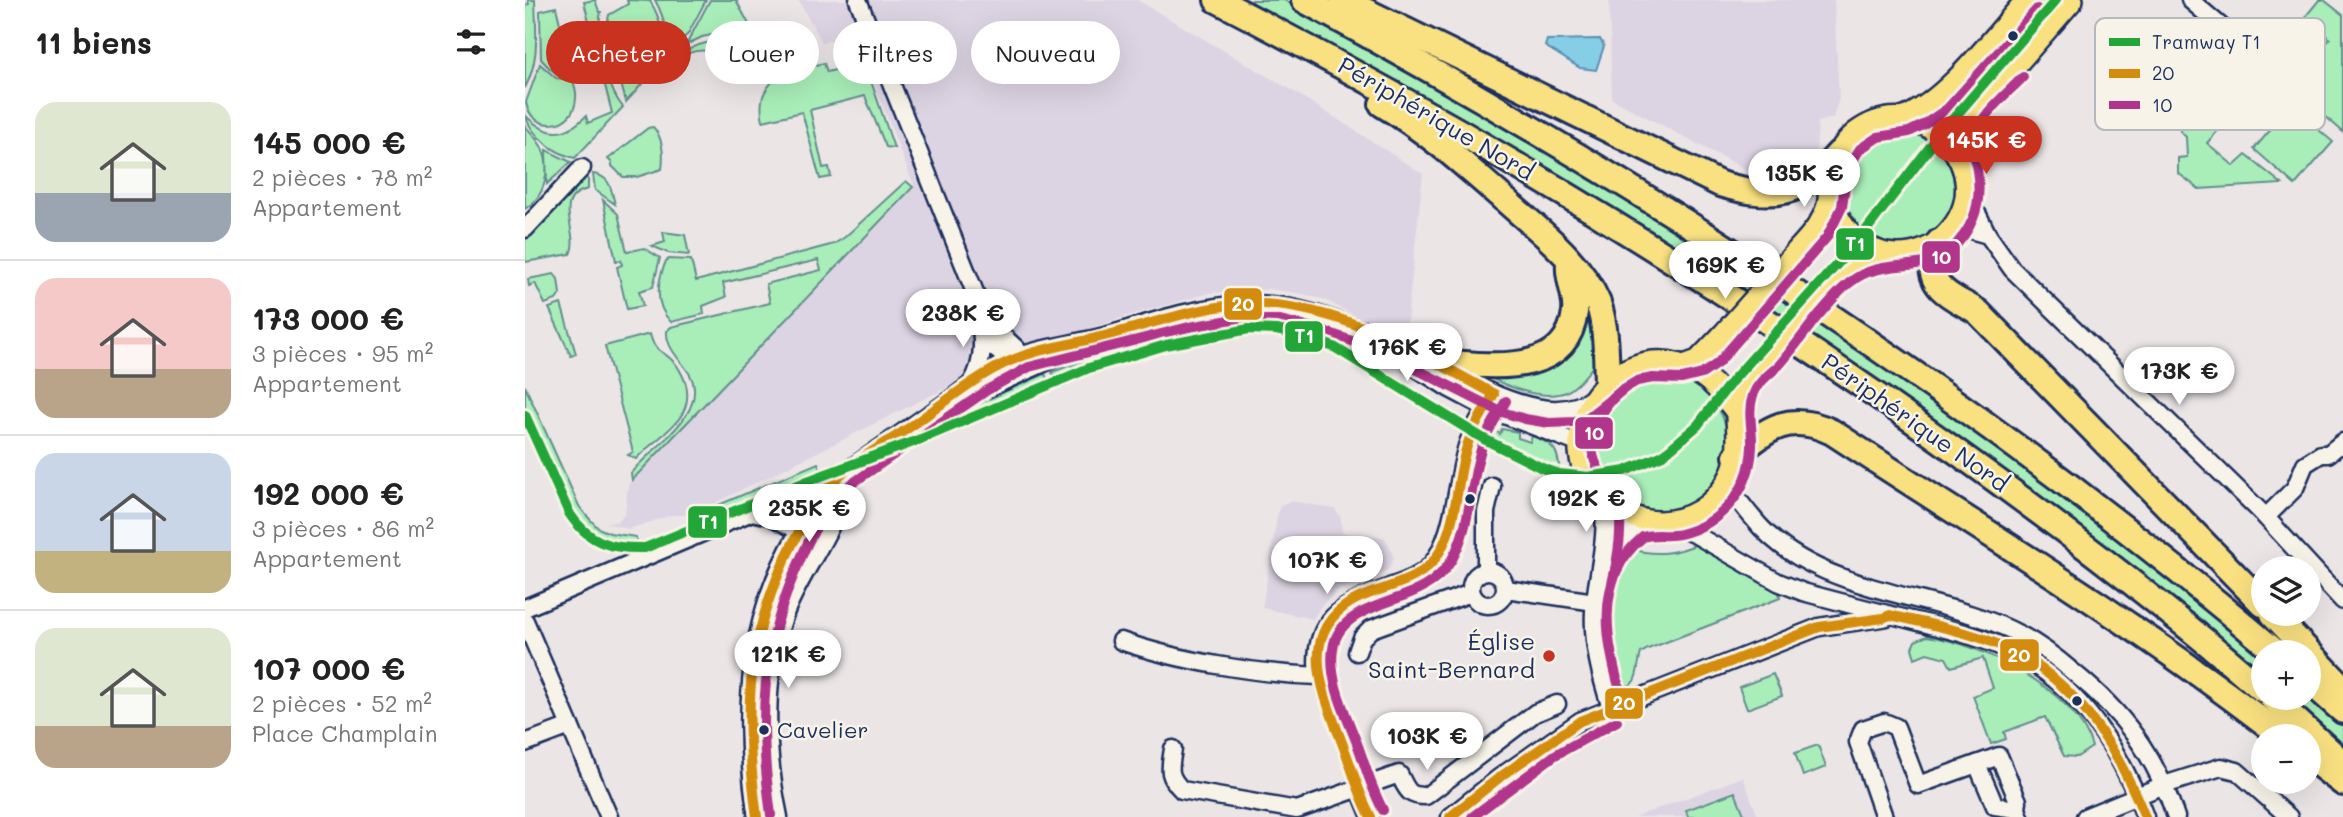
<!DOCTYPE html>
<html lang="fr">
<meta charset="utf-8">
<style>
:root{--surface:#fff;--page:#f6f6f6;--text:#222;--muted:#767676;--line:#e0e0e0;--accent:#c8321e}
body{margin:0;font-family:Mali,sans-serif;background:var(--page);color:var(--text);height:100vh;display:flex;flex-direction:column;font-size:26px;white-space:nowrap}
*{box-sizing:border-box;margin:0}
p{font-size:23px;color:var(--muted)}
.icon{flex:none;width:38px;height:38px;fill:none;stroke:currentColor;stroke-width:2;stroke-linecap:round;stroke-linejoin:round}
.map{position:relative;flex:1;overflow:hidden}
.panel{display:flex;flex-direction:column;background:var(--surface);width:525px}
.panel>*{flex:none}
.hud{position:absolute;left:21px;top:21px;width:665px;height:63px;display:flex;gap:14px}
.fabs{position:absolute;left:1726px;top:556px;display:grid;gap:14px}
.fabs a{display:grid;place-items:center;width:70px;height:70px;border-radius:50%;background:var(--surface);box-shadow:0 7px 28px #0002;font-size:35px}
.price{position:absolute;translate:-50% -60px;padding:0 16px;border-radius:24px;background:#fff;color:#222;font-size:23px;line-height:46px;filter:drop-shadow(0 2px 4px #0008)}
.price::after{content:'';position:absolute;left:50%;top:42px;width:21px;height:16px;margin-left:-10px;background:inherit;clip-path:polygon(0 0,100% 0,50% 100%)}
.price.on{background:var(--accent);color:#fff}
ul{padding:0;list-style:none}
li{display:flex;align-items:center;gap:21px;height:175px;padding:0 35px}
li+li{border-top:2px solid var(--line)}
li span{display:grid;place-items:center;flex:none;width:196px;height:140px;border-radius:21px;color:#555}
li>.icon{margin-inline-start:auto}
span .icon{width:84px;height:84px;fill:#fffc;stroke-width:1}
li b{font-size:30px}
h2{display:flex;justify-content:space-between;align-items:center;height:84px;padding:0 35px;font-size:30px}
.tag{padding:0 24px;border-radius:32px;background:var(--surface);box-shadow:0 7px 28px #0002;font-size:24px;line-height:63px}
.tag.on{background:var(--accent);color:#fff}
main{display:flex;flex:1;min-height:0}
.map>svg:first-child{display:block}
</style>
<main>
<section class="panel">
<h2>11 biens<svg class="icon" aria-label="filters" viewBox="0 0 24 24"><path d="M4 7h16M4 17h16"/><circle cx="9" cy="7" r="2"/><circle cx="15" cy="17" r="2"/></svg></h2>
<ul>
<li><span style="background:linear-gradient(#dfe7d0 65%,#9aa5b1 0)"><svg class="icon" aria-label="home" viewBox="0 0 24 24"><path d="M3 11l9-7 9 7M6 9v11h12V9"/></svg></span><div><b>145 000 €</b><p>2 pièces · 78 m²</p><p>Appartement</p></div></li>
<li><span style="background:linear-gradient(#f6c9c9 65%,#b9a48a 0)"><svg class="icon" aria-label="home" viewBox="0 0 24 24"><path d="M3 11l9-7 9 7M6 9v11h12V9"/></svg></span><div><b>173 000 €</b><p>3 pièces · 95 m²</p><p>Appartement</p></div></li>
<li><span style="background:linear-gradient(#c9d6e8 70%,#c2b280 0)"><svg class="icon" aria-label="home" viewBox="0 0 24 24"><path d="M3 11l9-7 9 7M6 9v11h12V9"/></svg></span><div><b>192 000 €</b><p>3 pièces · 86 m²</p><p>Appartement</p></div></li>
<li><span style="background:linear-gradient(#dfe7d0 70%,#b9a48a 0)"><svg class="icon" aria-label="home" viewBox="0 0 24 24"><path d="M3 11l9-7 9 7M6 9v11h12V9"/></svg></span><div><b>107 000 €</b><p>2 pièces · 52 m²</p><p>Place Champlain</p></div></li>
</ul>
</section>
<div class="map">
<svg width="1818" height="817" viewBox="0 0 1818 817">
<rect width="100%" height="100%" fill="#ebe5e6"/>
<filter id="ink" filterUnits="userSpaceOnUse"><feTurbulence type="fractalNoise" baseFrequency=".0143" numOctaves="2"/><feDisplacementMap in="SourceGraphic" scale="14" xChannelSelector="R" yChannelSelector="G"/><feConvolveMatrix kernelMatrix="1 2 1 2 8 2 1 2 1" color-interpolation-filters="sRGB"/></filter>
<g filter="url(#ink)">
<g fill="#ddd4e3">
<polygon points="273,0 612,0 768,91 898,174 880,340 797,299 777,294 745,289 685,293 602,316 538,338 417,390 166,515 147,515 104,529 81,523 92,522 100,514 103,485 389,186 331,38 297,42"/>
<polygon points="1084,0 1309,0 1314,99 1308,118 1293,122 1289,185 1254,187 1087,99"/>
<polygon points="766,501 810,509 816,518 817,533 859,537 864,545 869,558 863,570 813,590 796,606 788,619 737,608 753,511 757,504"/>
<polygon points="1218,777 1233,817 1110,817"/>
</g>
<g fill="#a9eeb9" stroke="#628e8c" stroke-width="2">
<path d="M3 0H10C11 32 15 59 0 88V5L4 4Z"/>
<path d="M70 0 74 11 76 12C70 35 82 89 98 107L50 158C29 153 7 137 0 115 22 137 39 138 61 116L63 123 87 113 59 2Z"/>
<path d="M102 0 125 1C151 43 131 70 101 102 94 73 88 74 112 54L106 48H95C84 37 80 31 84 15L103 4Z"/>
<path d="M130 0H181L163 34 134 62C144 39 142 22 130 0Z"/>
<polygon points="185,0 211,0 233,41 205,31 177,37 161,45"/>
<polygon points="727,0 759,0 841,43 1055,168 1228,278 1477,448 1738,653 1738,680 952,128 907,102 729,7"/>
<polygon points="1510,0 1537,0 1440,117 1420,98"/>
<polygon points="1794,0 1799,0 1818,15 1818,132 1765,85 1805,39 1781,16"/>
<path d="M31 7 47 74C33 79 25 69 16 59L15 11Z"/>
<polygon points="1696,37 1745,80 1747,86 1738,79 1682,143 1709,166 1721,155 1757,184 1674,189 1653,173 1653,158 1662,157 1661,137 1655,131 1691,95 1693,40"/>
<path d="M204 39 234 48 236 55C212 63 187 44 164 53 155 57 147 64 140 69 156 48 179 41 204 39Z"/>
<path d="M332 55 335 61H339L369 148 361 147 340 96 285 110 298 168 304 167 306 177 295 179 277 112 238 121C234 102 237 91 251 78H269L268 71 299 63 302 72 314 69 311 60Z"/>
<path d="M15 64 31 78 48 80C49 85 52 92 51 97 51 130 6 134 1 102Z"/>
<polygon points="1766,106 1808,142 1770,185 1729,149"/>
<path d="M0 125C5 132 13 140 17 148 27 170 20 197 0 209Z"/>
<path d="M128 127C138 137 139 155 137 169L112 177H98L87 166V163L83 159 123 128Z"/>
<circle cx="1373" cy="188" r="57"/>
<polygon points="21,150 46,162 22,184"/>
<path d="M68 174C86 176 86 190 90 204L70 190Z"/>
<path d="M61 176 63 177V189C25 198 56 233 45 254L0 262V239L55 179Z"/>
<path d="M381 181 388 187 107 480 106 473C127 447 187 412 164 373 155 359 141 348 142 331L146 327 245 303 241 284 296 270 293 260 198 283 201 297 178 306 179 314 146 322C129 305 132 282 141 261L144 259 166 260 171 281 309 244 320 237Z"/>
<polygon points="78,200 93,214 102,252 119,248 135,258 128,287 114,291 118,306 102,309 92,267 97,265 96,260 91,261"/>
<polygon points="138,232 160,235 164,255 143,253 127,246 140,242"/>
<polygon points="29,274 33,279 35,294 31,300 20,304 10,283 4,286 3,279"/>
<path d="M1056 280 1074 359C1065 369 1052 389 1038 393 1009 401 974 382 948 370L1014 366Z"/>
<polygon points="36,304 51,354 46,356 24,308"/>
<path d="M746 317 787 326 822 342 814 354C741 318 691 335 616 355L612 342 708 319Z"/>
<path d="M125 334C129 352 138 350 149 362 154 367 157 374 160 381 172 420 134 434 111 459L103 455 108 452 80 346Z"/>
<polygon points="604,344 608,358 533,385 527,372"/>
<polygon points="520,374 526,387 400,443 361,457 402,426"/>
<circle cx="1134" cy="444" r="69"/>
<path d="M0 386 54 506 61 515 73 528 85 533 111 537 112 554C53 553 41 515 20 468 14 454 4 439 0 424 0 413 0 398 0 386Z"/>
<path d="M977 429 993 432V438L1005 442 1007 436C1035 446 1032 453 1036 479L1016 472 962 444 970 431 975 434Z"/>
<polygon points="293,463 298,477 269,514 253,513 176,529 165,517"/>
<path d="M1175 543 1254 593 1255 598 1123 649 1116 653C1111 669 1115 686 1096 688 1075 657 1079 599 1093 566 1096 558 1097 552 1105 549 1131 556 1150 554 1175 543Z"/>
<path d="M1402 636C1455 643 1553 691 1567 747L1552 757 1539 756 1520 717 1479 732 1481 739 1466 744 1448 696 1468 688 1458 658 1426 667 1421 658 1402 653 1390 658 1387 648 1390 641Z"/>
<polygon points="1248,674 1257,696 1222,709 1214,687"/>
<polygon points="1783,692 1818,723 1818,749 1759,698 1783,698"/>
<polygon points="1293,745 1301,767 1278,776 1270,753"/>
<polygon points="1210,792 1220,817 1163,817 1161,810"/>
</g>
<polygon fill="#86cee6" stroke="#5b8eb0" stroke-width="2" points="1075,39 1079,46 1071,70 1055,68 1020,46 1022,40"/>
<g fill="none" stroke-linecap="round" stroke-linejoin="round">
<defs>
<g id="minor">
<polyline points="333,0 451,295 478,336 492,349 493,357"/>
<polyline points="1665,0 1760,81"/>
<polyline points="1440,201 1453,215 1463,235 1487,269 1734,510 1818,601"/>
<polyline points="0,229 57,168"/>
<polyline points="1426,230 1445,230 1463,235"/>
<polyline points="459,330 469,348 492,366"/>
<polyline points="844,338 925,389 961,408 1055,444"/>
<path d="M446 384C462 360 457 331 453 304"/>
<polyline points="432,402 555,347"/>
<path d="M1205 481C1208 495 1218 506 1227 517 1290 597 1411 590 1496 635 1515 645 1532 658 1548 672 1599 713 1630 755 1651 817"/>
<path d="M1077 496C1085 535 1072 572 1069 611 1067 643 1076 677 1086 708"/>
<polyline points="1741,517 1770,488 1780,464 1796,454 1803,454 1818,442"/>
<path d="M1140 522 1171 535 1253 582 1278 592C1318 603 1358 613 1398 623 1432 632 1468 640 1499 658 1559 692 1597 754 1620 817"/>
<polyline points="1078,566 1102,532 1119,521"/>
<circle cx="963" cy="588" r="17"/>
<polyline points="961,571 961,512 967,486"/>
<polyline points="981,589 1070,602"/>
<polyline points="0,608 227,512 245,516 268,528 309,520"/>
<polyline points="0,621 84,817"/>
<path d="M596 641C653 661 733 674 793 676 786 618 818 605 865 587 879 582 892 578 903 568 930 541 931 482 942 446 948 428 959 411 969 394"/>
<polyline points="832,652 837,638 846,629 946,593"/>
<polyline points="0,743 45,726"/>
<path d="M648 749C645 769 642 775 657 790L772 810 874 774C882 789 882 796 901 796L1010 713 1032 704"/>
<polyline points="1452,764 1470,806 1492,809"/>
<polyline points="834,788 846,817"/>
<path d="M232 817C218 726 220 632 264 549 278 524 289 500 310 480 315 474 323 471 329 466 354 449 378 432 403 415 434 395 463 367 498 355 525 346 553 343 580 336 627 322 676 305 725 304 760 304 791 313 824 325 837 330 850 333 863 339 916 362 1017 440 1070 396"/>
<path d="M254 817C240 750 237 675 261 611 272 584 288 560 301 535 313 513 321 489 330 466"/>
<polyline points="925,817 975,777 1055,721 1294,627 1362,617"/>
<polyline points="1359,817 1333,742 1338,729 1359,722 1371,727 1393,785 1474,756 1493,801 1492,809 1495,817"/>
<polyline points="1560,817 1639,785 1696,767 1712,771 1764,817"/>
</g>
<g id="major">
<path d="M1378 119C1424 99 1468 38 1502 0"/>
<polyline points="1434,158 1435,142 1440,123 1547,0"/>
<path d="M1305 194C1312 224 1327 243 1357 253"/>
<path d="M1274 249C1286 236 1298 223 1303 205 1305 198 1304 191 1305 184 1306 164 1316 145 1331 133 1396 83 1479 173 1423 233 1410 248 1390 256 1370 255 1359 254 1349 252 1339 256 1329 260 1321 268 1313 275"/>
<polyline points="1159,366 1173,361 1198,335"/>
<path d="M1210 410C1199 396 1189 382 1173 373 1081 321 997 469 1107 516 1131 527 1162 522 1183 505 1202 489 1213 467 1213 440 1213 421 1209 407 1216 388 1219 379 1230 371 1236 363"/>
</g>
<g id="highway">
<path d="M692 0C919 117 1137 247 1347 392 1481 485 1614 583 1738 690"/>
<path d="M779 0C1122 186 1455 399 1752 653"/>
<path d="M818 0 1195 184C1249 200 1276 196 1314 153"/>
<path d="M857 104C901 130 941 166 980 200 1013 230 1055 260 1073 303 1082 328 1081 357 1082 383"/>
<path d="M1414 242C1409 248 1407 255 1407 263 1406 292 1433 299 1453 312L1738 604"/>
<path d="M910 362C959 364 1041 381 1050 312 1052 295 1042 279 1044 264"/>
<path d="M1211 456C1242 427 1266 412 1307 432 1458 531 1615 625 1758 737"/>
<polyline points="1748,614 1818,688"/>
<polyline points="1783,680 1818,711"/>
<polyline points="1747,698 1818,763"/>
<polyline points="1783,756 1818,783"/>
</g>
</defs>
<use href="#minor" stroke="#1b2f5e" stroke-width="21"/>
<use href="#major" stroke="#1b2f5e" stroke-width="26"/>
<use href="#highway" stroke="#1b2f5e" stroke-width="30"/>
<use href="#minor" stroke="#f7f3e8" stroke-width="16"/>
<use href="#major" stroke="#f9e181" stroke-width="21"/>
<use href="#highway" stroke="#f9e181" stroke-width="24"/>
<defs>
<g id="major-bridge">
<polyline points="1198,335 1274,249"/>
<polyline points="1236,363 1313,275"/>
</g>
</defs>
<use href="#major-bridge" stroke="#1b2f5e" stroke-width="26" stroke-linecap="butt"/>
<use href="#major-bridge" stroke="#f9e181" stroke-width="21"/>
<defs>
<g id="bus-1">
<path d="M232 817C219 720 219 648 261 557 275 529 288 503 310 480 325 463 365 441 385 427 415 406 452 375 485 361 515 348 548 344 579 336 631 323 683 302 738 304 821 308 898 355 969 394"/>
<path d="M846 817C834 795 828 771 819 748 801 699 768 635 828 601 857 585 895 585 914 553 933 521 931 480 942 446 948 427 959 411 969 394"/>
<path d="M925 817 975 777 1055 721 1294 627 1358 618 1365 615C1406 625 1451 632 1489 652 1555 686 1593 750 1620 817"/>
</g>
<g id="bus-2">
<path d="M1087 584C1093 557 1099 526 1092 498 1088 485 1078 477 1072 466 1058 438 1077 406 1098 389"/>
<path d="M1099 704C1082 649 1066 579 1118 537 1129 533 1143 537 1155 534 1197 524 1225 490 1227 447 1228 429 1222 413 1228 395 1233 381 1247 373 1256 363 1269 348 1280 332 1292 317 1306 301 1323 279 1343 272 1380 258 1409 277 1439 235 1453 215 1456 195 1452 170 1450 160 1447 149 1449 139 1455 114 1482 94 1498 77"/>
<path d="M858 810C847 790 841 768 833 746 822 716 803 682 808 649 810 632 821 621 836 613 868 596 905 595 926 561 945 529 945 488 955 453 960 434 971 418 981 401"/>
<path d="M246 815C233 719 235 648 276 558 287 532 301 507 322 487L464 389 504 367 664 327 705 320H755L793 329 855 351 974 411 1000 419 1024 423 1050 422 1062 418 1100 388 1112 381 1128 378 1157 379 1177 374 1193 363 1302 237 1317 207 1322 169 1335 149 1353 137 1384 132 1400 124 1422 109 1512 9"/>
<polyline points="947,817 1030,755 1092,721"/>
</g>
</defs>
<use href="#bus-1" stroke="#f7f3e8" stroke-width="16"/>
<use href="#bus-2" stroke="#f7f3e8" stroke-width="16"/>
<use href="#bus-1" stroke="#d48c0e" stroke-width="10"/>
<use href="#bus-2" stroke="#b0358b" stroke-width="10"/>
<defs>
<path id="tram-1" d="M0 415 44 513C64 543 85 549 120 548L280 482 396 439 564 368 641 345 724 329 751 330 775 335 809 347 959 439 1017 468 1034 474 1063 477 1100 471 1138 455 1172 426 1207 381 1332 242 1415 134 1531 0"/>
</defs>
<use href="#tram-1" stroke="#f7f3e8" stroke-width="16"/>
<use href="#tram-1" stroke="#23a638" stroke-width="10"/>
</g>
</g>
<g fill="#1b2f5e" stroke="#f7f3e8" stroke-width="2.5">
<circle cx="1488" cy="36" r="6"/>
<circle cx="945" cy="499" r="6"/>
<circle cx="1552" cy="701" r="6"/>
<circle cx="239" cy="730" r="6"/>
</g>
<circle fill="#c8321e" stroke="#f7f3e8" stroke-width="2.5" cx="1024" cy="656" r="7"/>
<g text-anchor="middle" stroke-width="5" stroke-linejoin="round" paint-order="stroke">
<g font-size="22" fill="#1b2f5e" stroke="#f7f3e8" text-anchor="start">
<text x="252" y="738">Cavelier</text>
</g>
<g font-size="24" fill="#1b2f5e" stroke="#f7f3e8">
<text transform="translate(911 119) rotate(30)" y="8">Périphérique Nord</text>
<text transform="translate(1390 423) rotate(35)" y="8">Périphérique Nord</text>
</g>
<g font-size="24" fill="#1b2f5e" stroke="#f7f3e8" text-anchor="end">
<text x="1010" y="650">Église<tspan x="1010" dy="28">Saint-Bernard</tspan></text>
</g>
</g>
<rect x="1570" y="18" width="230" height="112" rx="10" fill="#f7f3e8" stroke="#b5b8bf" stroke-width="2"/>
<rect x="1584" y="38" width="31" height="8" fill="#23a638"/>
<rect x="1584" y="69" width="31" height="9" fill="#d48c0e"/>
<rect x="1584" y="101" width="31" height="8" fill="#b0358b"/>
<g font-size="19" fill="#1b2f5e">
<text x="1627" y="49">Tramway T1</text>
<text x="1627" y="80">20</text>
<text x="1627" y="112">10</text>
</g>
<g stroke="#f7f3e8" stroke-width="2.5">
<rect x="1310" y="227" width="40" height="34" rx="7" fill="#23a638"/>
<rect x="1396" y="240" width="40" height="34" rx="7" fill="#b0358b"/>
<rect x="698" y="287" width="40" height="34" rx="7" fill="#d48c0e"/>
<rect x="759" y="320" width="40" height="33" rx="7" fill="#23a638"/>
<rect x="1049" y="416" width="40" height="34" rx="7" fill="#b0358b"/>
<rect x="162" y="505" width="41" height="34" rx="7" fill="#23a638"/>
<rect x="1474" y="638" width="41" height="34" rx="7" fill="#d48c0e"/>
<rect x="1079" y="687" width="40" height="33" rx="7" fill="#d48c0e"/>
</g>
<g font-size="19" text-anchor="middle" font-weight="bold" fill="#fff">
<text x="1330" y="251">T1</text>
<text x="1416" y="264">10</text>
<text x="718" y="311">20</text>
<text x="779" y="343">T1</text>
<text x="1069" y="440">10</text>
<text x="183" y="529">T1</text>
<text x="1494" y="662">20</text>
<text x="1099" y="710">20</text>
</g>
</svg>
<div class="fabs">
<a><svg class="icon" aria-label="layers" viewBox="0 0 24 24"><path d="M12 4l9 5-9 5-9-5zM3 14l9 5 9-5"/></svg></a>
<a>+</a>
<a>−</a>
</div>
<b class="price on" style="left:1461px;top:176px">145K €</b>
<b class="price" style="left:1279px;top:209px">135K €</b>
<b class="price" style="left:1200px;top:301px">169K €</b>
<b class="price" style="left:438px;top:349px">238K €</b>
<b class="price" style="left:882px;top:383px">176K €</b>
<b class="price" style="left:1654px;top:407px">173K €</b>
<b class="price" style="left:1061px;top:534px">192K €</b>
<b class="price" style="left:284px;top:544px">235K €</b>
<b class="price" style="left:802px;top:596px">107K €</b>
<b class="price" style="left:263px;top:690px">121K €</b>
<b class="price" style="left:902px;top:772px">103K €</b>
<div class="hud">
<a class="tag on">Acheter</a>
<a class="tag">Louer</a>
<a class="tag">Filtres</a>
<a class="tag">Nouveau</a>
</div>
</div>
</main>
